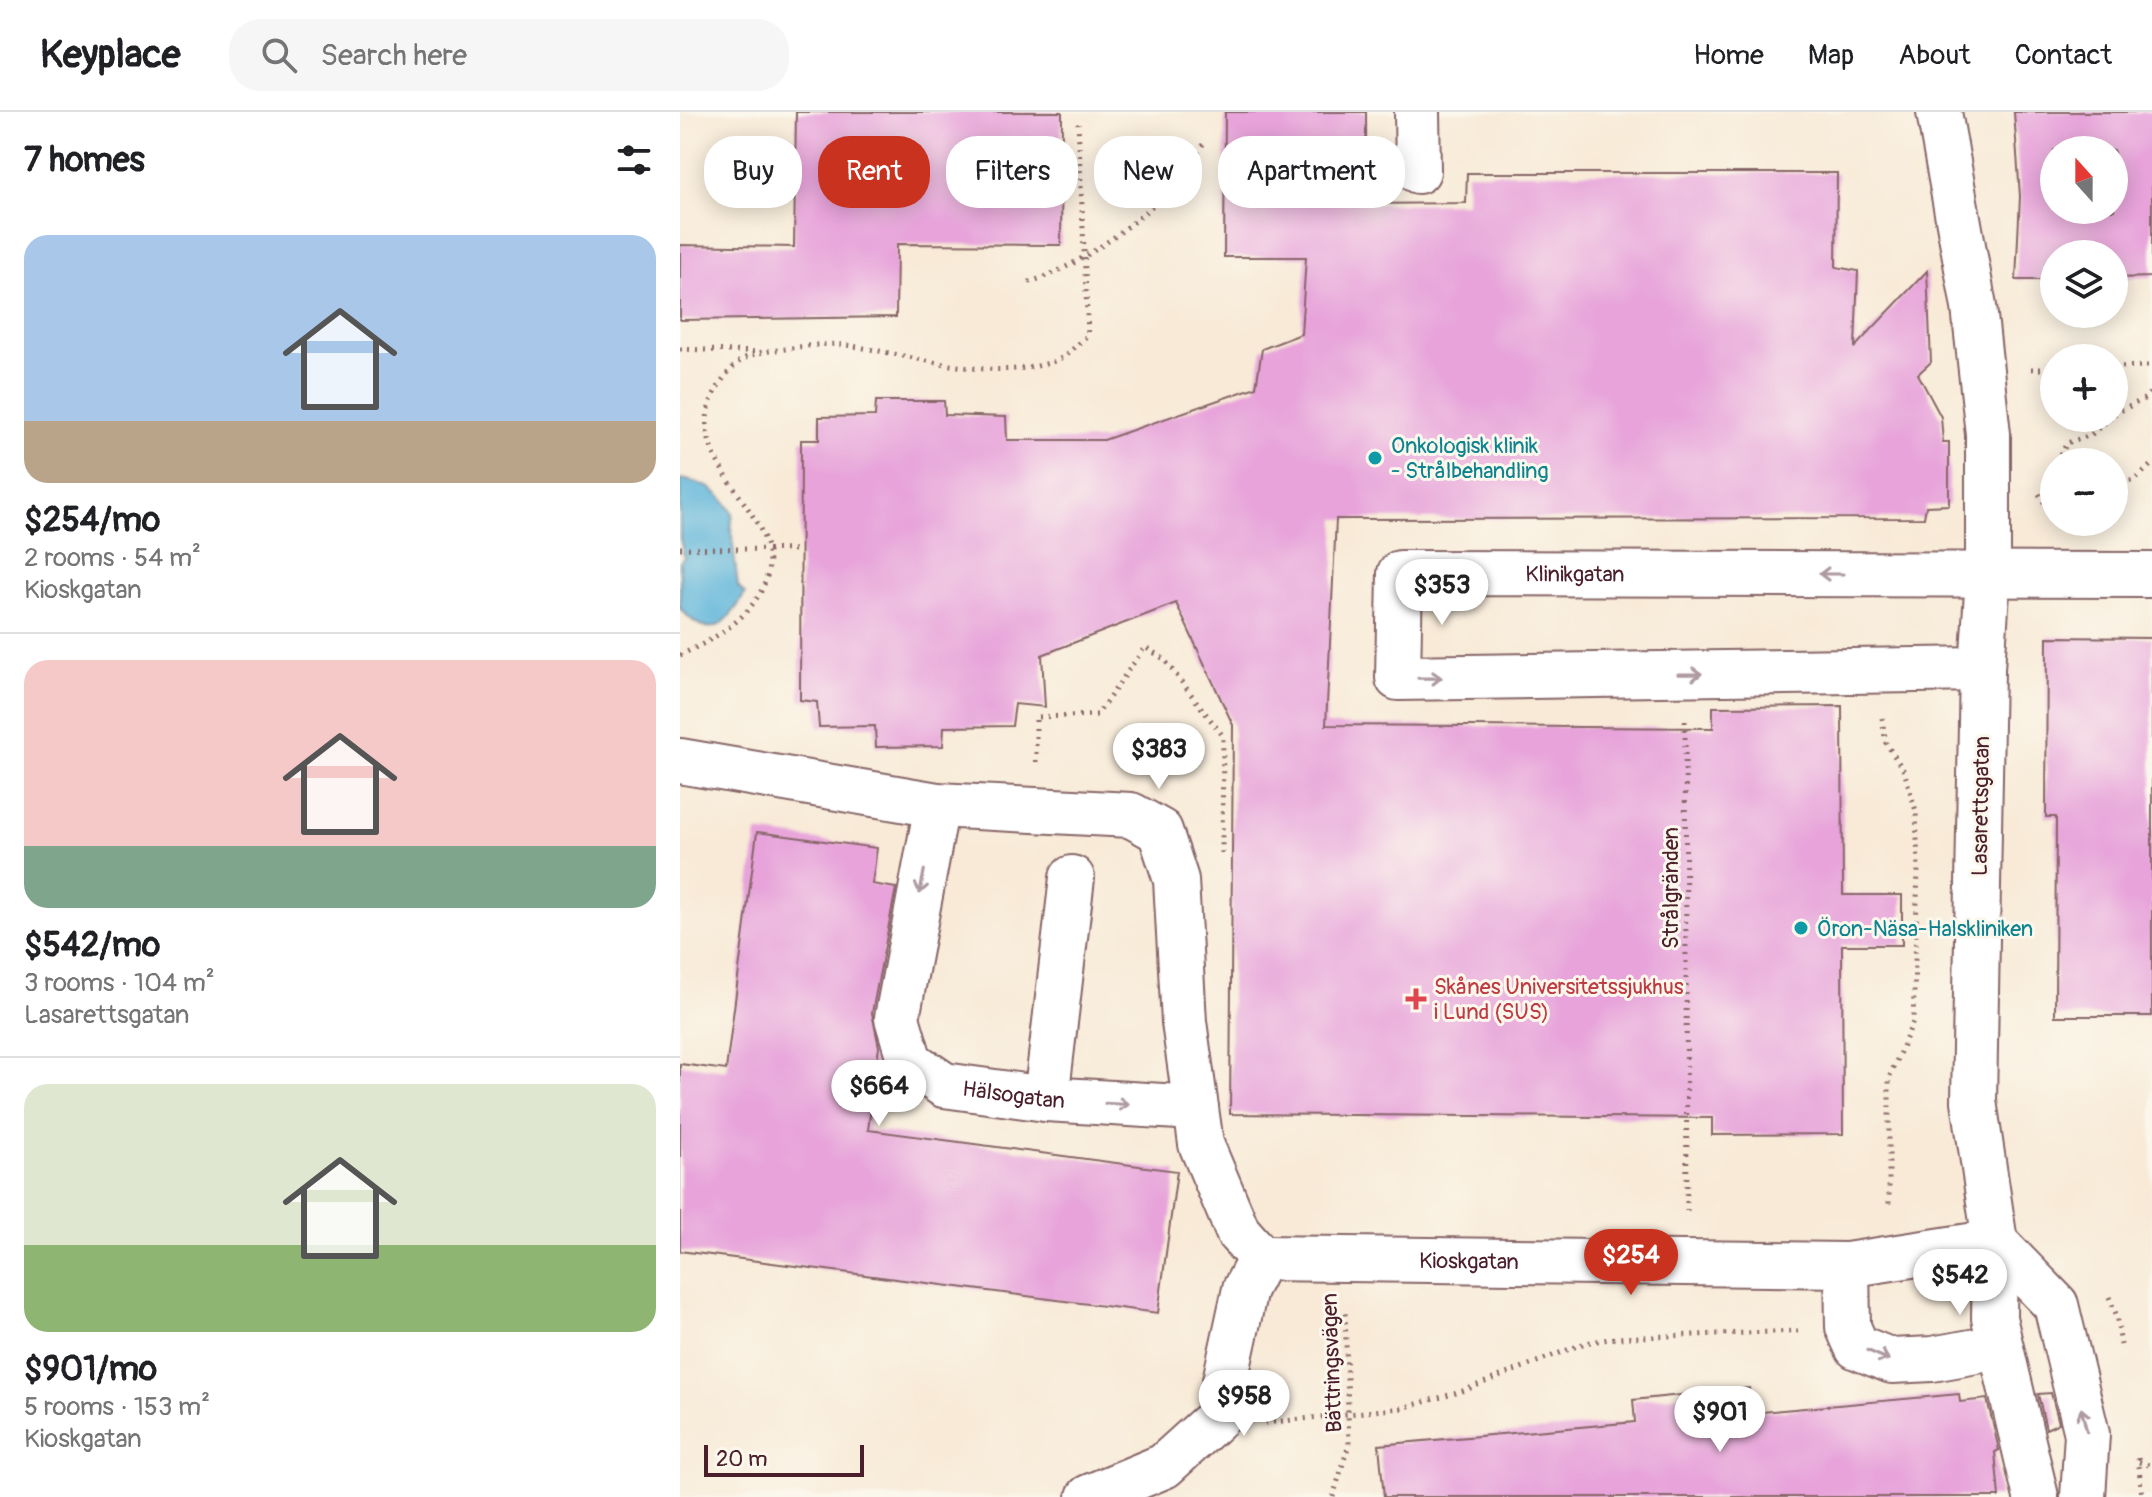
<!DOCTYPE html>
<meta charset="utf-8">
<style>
:root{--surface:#fff;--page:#f6f6f6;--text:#202124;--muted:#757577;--line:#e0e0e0;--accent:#c8321e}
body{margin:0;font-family:Pangolin,sans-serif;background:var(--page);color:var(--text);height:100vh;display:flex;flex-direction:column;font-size:30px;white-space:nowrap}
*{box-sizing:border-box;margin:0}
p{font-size:26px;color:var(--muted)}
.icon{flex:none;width:44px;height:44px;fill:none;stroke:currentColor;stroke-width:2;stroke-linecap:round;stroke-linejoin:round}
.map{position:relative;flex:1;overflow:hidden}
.panel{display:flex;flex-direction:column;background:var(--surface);width:680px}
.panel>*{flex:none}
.hud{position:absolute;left:24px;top:24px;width:760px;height:72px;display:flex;gap:16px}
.needle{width:52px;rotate:339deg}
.tools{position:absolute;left:1360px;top:24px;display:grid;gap:16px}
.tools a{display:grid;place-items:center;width:88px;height:88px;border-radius:50%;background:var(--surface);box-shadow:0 4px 20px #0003;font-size:40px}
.scale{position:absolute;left:24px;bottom:20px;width:160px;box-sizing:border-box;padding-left:8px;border:4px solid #4a1f2b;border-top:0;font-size:22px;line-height:28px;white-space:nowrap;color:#4a1f2b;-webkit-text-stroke:6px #fbf7ec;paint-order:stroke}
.price{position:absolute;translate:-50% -68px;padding:0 18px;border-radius:28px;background:#fff;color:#222;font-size:26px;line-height:52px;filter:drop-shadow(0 2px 4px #0008)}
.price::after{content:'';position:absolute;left:50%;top:48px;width:24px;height:18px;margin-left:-12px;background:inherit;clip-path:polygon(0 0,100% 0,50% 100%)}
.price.selected{background:var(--accent);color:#fff}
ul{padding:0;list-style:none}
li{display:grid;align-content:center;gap:16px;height:424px;padding:0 24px}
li+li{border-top:2px solid var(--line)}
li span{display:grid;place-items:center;height:248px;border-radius:24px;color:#555}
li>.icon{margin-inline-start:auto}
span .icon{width:144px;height:144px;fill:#fffc;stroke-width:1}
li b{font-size:34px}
h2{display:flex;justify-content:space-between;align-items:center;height:96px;padding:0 24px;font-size:34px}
.tag{padding:0 28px;border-radius:32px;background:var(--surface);box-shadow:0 4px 20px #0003;font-size:28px;line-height:72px}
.tag.selected{background:var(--accent);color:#fff}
header{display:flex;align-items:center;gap:48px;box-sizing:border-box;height:112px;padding:0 40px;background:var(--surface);border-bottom:2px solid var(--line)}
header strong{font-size:38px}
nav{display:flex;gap:44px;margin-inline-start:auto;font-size:28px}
.search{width:560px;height:72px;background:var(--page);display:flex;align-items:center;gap:20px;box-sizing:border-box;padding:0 28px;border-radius:32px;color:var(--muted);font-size:30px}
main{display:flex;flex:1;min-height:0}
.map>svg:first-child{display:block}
</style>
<header>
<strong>Keyplace</strong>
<div class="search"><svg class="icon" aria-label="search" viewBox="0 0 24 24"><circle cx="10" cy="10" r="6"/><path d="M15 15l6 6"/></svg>Search here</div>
<nav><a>Home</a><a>Map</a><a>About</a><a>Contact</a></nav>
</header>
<main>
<section class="panel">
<h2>7 homes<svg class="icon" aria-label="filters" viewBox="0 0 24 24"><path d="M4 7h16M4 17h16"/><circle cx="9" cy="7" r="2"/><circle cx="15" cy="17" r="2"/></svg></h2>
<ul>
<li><span style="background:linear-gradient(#a9c7e8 75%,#b9a48a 0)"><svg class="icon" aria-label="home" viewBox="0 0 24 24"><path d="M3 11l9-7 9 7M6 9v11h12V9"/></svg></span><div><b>$254/mo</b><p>2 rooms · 54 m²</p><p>Kioskgatan</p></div></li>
<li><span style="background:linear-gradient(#f6c9c9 75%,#7fa58c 0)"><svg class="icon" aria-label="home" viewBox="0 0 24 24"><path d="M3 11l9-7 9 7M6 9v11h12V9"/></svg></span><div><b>$542/mo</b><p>3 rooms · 104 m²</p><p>Lasarettsgatan</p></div></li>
<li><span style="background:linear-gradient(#dfe7d0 65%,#8fb573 0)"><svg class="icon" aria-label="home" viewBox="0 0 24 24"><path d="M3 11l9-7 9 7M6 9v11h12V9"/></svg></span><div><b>$901/mo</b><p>5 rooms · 153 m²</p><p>Kioskgatan</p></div></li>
</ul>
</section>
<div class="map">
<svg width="1472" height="1385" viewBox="0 0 1472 1385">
<rect width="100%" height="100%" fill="#fbf7ec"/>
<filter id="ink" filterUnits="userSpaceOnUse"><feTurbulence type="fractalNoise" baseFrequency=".0125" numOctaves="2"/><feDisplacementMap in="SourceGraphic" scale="16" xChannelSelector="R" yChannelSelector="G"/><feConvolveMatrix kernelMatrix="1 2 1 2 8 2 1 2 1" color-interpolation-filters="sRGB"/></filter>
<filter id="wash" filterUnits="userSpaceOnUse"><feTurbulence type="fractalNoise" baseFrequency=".006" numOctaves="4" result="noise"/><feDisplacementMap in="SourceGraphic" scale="32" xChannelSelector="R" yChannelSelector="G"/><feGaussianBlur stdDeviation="1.8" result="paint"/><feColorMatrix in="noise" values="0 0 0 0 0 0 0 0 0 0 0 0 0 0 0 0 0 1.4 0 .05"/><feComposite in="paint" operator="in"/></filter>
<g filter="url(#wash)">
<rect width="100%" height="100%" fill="#f8ead7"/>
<path fill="#5cb4d9" stroke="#536a82" stroke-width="2" d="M0 367C26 371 39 378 53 401L51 415 58 475 65 482C45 516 29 530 0 496V450L4 445 0 426Z"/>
<g id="blocks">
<g fill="#e7a3da" fill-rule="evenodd">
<polygon points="116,0 382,0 381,133 217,132 216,205 0,208 0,133 114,135"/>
<polygon points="545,0 686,0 686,92 786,91 787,61 1157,61 1156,155 1178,159 1175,235 1247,159 1251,250 1238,262 1261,305 1263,330 1269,330 1269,393 1246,394 1244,406 656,407 646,613 1033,616 1033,595 1162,594 1163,783 1222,783 1222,833 1162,833 1163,1022 1032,1023 1032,1006 550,1002 553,613 496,491 362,543 365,595 335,592 332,614 264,615 263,634 196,635 195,614 139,615 137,590 120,588 121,328 139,328 139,305 195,304 196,289 264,289 265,303 326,305 327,328 424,328 576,275 582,237 621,222 626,145 544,145"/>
<path d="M1334 0H1472V165L1434 166V142H1374V168H1336L1340 84ZM1374 38H1434V98H1374Z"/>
<polygon points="1367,525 1472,526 1472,904 1375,904 1376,705 1366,705"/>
<polygon points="77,720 197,736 192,772 216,776 192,901 199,935 188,1018 497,1059 478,1201 0,1139 0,952 46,958"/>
<polygon points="1069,1276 1071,1301 1279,1282 1280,1290 1307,1287 1319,1338 1315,1340 1319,1385 704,1385 699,1333 955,1310 953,1288"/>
<polygon points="1371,1281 1379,1311 1366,1317 1358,1282"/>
</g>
</g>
</g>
<g filter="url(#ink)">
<use href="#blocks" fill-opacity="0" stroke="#876667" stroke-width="2"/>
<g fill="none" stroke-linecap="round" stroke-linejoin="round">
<defs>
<g id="minor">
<polyline points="737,0 738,59"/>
<polyline points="1259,0 1294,195 1308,322 1308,464 1302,557 1294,989 1315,1130 1314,1206 1356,1385"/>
<path id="s1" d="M1302 557 718 566 720 461 1472 463"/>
<polyline points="0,649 257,693 451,703 480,719 496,768 504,910 521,1032 558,1120 581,1146"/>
<path id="s2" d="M257 693 217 906 230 950 264 973 366 987 516 996"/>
<polyline points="366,987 392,766"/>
<polyline points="1315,1130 1376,1193 1407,1322 1403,1385"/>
<path id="s3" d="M581 1146 1167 1153 1315 1130"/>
<polyline points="1167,1153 1168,1215 1177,1235 1212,1249 1252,1247 1319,1235"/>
<polyline points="409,1385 484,1354 537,1306 565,1177 581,1146"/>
</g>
</defs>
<use href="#minor" stroke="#876667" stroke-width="48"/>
<g stroke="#876667" stroke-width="5" stroke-dasharray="2 6" stroke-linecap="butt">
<path d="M349 170C407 154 497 84 524 30"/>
<polyline points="0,237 79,240"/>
<polyline points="1434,255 1468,254 1472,258"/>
<polyline points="1351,257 1374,257"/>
<polyline points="1434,302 1466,286 1472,278"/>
<polyline points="1376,350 1387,331 1411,323 1430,306"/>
<polyline points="1374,353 1370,359 1374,387"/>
<polyline points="1434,372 1455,368 1472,352"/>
<polyline points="1359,382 1374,407"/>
<path d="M0 543C31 529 63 511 80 481 121 410 4 362 31 289 36 276 47 259 59 250 72 240 89 239 105 237 124 234 146 231 165 233 230 242 311 272 375 249 387 245 398 231 408 223L398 11"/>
<polyline points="1202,606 1206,631 1224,659 1236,699 1238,757 1233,910 1209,966 1209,1096"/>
<polyline points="1005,609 1007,1103"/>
<polyline points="356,650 356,605 417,603 465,535 484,547 543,624 542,741"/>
<polyline points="1429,1185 1436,1202 1441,1233"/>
<polyline points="585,1311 722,1296 780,1280 905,1231 935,1226 1118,1219"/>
<polyline points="1458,1346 1462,1385"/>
<polyline points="1459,1350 1472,1354"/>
<polyline points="653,1385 669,1332 665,1198"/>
</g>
<use href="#minor" stroke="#fff" stroke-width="44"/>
<polyline stroke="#876667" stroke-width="5" stroke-dasharray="2 6" stroke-linecap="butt" points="0,436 121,438"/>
</g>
<defs><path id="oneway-shaft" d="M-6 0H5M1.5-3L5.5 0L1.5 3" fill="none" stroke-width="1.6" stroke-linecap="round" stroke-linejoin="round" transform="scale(2)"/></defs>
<g stroke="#ae9aa0">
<use href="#oneway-shaft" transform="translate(1151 462) rotate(-180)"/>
<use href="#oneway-shaft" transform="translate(1010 562) rotate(-1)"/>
<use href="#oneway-shaft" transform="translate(750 566) rotate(-1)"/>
<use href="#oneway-shaft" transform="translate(242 770) rotate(101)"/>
<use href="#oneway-shaft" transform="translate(437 992) rotate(3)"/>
<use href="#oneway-shaft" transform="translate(1198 1243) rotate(23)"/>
<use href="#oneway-shaft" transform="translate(1404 1308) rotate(-104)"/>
</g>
</g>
<g fill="#0f9aa8" stroke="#fbf7ec" stroke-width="3">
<circle cx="695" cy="346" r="8"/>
<circle cx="1121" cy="816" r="8"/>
</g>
<path fill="#e0444e" stroke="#fbf7ec" stroke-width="3" d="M732 875h8v8h8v8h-8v8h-8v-8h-8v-8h8z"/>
<g text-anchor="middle" stroke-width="6" stroke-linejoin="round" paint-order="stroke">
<g font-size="22" fill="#0d838f" stroke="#fbf7ec" text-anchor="start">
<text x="711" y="341">Onkologisk klinik<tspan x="711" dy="25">- Strålbehandling</tspan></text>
<text x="1137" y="824">Öron-Näsa-Halskliniken</text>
</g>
<g font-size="22" fill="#4a1f2b" stroke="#fbf7ec">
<text dy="8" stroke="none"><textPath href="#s1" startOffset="864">Klinikgatan</textPath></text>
<text transform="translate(1300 694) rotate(-89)" y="8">Lasarettsgatan</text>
<text transform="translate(990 776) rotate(-90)" y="8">Strålgränden</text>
<text dy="8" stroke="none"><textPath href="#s2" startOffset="374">Hälsogatan</textPath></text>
<text dy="8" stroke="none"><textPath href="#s3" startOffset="208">Kioskgatan</textPath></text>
<text transform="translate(651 1251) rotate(-92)" y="8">Bättringsvägen</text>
</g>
<g font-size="22" fill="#be3a42" stroke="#fbf7ec" text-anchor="start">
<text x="754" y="882">Skånes Universitetssjukhus<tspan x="754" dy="25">i Lund (SUS)</tspan></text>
</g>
</g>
</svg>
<div class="tools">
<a><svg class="needle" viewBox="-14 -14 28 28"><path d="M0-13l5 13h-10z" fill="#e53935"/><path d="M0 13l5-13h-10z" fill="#757577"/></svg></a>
<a><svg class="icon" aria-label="layers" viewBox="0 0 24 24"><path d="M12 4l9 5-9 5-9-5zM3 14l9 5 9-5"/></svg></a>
<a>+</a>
<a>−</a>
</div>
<div class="scale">20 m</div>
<b class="price" style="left:762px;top:515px">$353</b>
<b class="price" style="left:479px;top:679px">$383</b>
<b class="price" style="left:199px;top:1016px">$664</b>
<b class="price selected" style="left:951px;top:1185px">$254</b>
<b class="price" style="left:1280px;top:1205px">$542</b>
<b class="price" style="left:564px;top:1326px">$958</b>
<b class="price" style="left:1040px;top:1342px">$901</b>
<div class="hud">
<a class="tag">Buy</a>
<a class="tag selected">Rent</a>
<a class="tag">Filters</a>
<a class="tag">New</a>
<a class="tag">Apartment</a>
</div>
</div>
</main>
